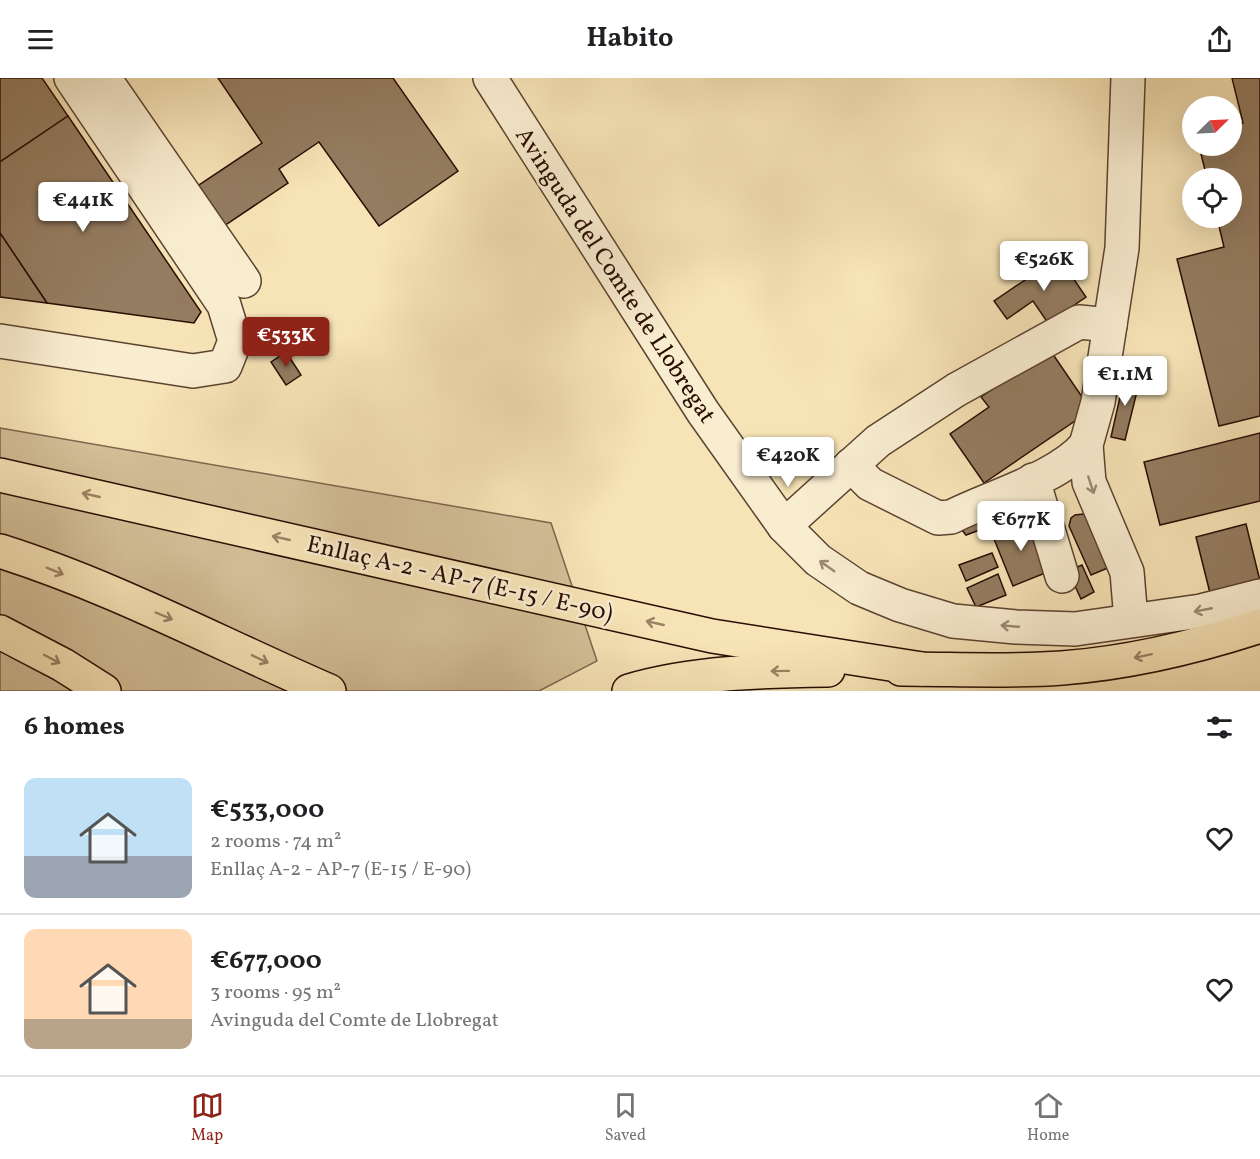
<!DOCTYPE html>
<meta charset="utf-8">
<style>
:root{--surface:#fff;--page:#f6f6f6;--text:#202124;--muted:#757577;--line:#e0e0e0;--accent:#8f2418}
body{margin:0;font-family:Vollkorn,serif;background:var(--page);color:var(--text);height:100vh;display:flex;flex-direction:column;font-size:22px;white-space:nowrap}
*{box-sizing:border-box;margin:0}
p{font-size:20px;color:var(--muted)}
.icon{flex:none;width:33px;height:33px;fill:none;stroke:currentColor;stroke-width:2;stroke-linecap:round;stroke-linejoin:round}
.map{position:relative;height:613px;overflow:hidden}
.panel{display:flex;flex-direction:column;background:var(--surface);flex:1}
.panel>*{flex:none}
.needle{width:39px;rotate:66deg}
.tools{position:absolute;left:1182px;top:18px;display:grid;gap:12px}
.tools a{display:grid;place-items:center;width:60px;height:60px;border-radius:50%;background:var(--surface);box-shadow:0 6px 24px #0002;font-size:30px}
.price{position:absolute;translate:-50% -51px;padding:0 14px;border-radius:6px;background:#fff;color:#222;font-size:20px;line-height:39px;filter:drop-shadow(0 2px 3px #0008)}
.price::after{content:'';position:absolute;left:50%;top:36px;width:18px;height:14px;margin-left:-9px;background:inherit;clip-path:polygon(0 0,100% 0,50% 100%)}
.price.active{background:var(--accent);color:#fff}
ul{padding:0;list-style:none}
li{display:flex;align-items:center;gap:18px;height:150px;padding:0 24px}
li+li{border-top:2px solid var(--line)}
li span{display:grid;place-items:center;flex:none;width:168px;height:120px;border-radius:12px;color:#555}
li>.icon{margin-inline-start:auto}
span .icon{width:72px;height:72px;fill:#fffc;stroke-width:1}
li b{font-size:26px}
h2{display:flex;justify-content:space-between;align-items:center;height:72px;padding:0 24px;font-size:26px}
header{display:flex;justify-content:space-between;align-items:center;height:78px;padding:0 24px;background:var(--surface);font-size:27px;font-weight:700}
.menu{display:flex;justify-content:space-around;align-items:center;height:84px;border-top:2px solid var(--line);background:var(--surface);font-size:16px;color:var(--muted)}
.menu a{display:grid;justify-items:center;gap:3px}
.menu .active{color:var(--accent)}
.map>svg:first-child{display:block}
</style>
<header><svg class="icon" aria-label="menu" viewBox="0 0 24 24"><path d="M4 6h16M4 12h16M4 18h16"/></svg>Habito<svg class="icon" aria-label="share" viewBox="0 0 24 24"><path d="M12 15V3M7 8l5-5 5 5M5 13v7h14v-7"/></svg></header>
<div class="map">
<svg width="1260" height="613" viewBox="0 0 1260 613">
<rect width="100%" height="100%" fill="#f6e3b6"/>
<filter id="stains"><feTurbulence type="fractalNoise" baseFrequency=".00333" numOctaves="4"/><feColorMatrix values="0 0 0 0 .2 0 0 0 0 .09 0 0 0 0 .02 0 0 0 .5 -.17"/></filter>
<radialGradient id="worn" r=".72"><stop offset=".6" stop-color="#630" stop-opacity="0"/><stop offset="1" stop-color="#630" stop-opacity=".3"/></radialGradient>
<polygon fill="#d3bf98" stroke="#7e664e" stroke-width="1.5" points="0,350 551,445 597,583 539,613 0,613"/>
<g fill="#947c60" stroke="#290d03" stroke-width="1.5">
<polygon points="0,0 42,0 68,38 0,84"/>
<polygon points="218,0 393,0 458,93 379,148 319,64 279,91 288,105 221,150 193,111 262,65"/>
<polygon points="1232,0 1260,0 1260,338 1219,348 1177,181 1224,169 1217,140 1232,140 1232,100 1207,100 1199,68 1232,68 1232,48 1243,45"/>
<polygon points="68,38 201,234 194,245 47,225 0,155 0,84"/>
<polygon points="0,155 47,225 0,219"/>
<polygon points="1056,175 1086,219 1048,245 1033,223 1007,241 994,223 1047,187 1044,183"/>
<polygon points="1050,272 1091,332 984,405 950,356 989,329 981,319"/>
<polygon points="286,274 301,297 286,307 271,284"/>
<polygon points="1125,297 1140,301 1125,362 1111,359"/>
<polygon points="1260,355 1260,423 1160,447 1144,384"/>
<polygon points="1026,418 1031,430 987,447 983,436"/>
<polygon points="979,435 985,450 966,457 957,446"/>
<polygon points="1083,436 1088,439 1110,489 1091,497 1069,448 1071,440 1075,437"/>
<polygon points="1030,441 1050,493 1013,508 992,456"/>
<polygon points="1246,446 1260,503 1210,515 1196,459"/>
<polygon points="992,475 998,489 966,503 959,487"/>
<polygon points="1082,487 1094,514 1081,521 1068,493"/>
<polygon points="998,496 1006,517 976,529 967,510"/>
</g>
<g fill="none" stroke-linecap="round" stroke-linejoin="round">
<defs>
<g id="minor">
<polyline points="104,0 244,203"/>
<polyline points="490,0 703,334 784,448 818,482 859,510 900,527 953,543 1016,549 1075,551 1201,533 1260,518"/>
<polyline points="1128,0 1122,170 1098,324 1086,367 1089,404 1127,494 1131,542"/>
<polyline points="0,263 193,293 225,288 235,263 224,227 71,0"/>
<path d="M851 387 870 406 938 440 951 439C990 419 1059 400 1086 367"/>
<polyline points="1033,402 1062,498"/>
<polyline points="784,448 878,363 956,312 1079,244 1110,247"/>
</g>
<g id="highway">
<polyline points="0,397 712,558 922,591"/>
<path d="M0 473C114 509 220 566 329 613"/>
<polyline points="0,554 63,587 104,613"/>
<path d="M901 591C954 591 1009 594 1062 590 1129 585 1196 569 1260 548"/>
<path d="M629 613C694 594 761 593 828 592"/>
</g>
</defs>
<use href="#minor" stroke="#5c4230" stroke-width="36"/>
<use href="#highway" stroke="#290d03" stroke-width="36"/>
<use href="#minor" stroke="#f9edd0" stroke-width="33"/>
<use href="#highway" stroke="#f6e3b6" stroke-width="33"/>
</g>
<defs><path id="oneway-shaft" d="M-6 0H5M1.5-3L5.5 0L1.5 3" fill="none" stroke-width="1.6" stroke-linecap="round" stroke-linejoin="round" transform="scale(1.5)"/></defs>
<g stroke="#9b8874">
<use href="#oneway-shaft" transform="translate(1091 407) rotate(72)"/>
<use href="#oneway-shaft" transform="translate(827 488) rotate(-145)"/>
<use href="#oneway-shaft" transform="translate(1203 532) rotate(169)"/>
<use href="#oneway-shaft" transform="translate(1010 548) rotate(-175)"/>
</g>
<g stroke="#9a8365">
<use href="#oneway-shaft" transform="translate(91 417) rotate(-167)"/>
<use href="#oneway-shaft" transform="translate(281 460) rotate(-167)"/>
<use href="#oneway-shaft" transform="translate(55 493) rotate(22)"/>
<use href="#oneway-shaft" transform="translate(164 538) rotate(23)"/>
<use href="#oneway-shaft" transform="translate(655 545) rotate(-167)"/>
<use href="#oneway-shaft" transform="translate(1143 578) rotate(168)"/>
<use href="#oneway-shaft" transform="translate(52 581) rotate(28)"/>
<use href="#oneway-shaft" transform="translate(260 581) rotate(25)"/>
<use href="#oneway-shaft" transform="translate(780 593) rotate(179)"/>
</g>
<g text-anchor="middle" stroke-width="5" stroke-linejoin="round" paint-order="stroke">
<g font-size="24" fill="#290d03" stroke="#f9edd0">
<text transform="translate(616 197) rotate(57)" y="8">Avinguda del Comte de Llobregat</text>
<text transform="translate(460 500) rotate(13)" y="8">Enllaç A-2 - AP-7 (E-15 / E-90)</text>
</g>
</g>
<rect width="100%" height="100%" filter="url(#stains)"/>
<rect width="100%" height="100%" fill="url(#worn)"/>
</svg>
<div class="tools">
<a><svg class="needle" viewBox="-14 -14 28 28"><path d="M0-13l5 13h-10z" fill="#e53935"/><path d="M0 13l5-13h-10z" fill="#757577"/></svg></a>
<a><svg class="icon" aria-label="locate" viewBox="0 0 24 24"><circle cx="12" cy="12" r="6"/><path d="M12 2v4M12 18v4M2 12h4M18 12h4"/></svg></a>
</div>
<b class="price" style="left:83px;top:155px">€441K</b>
<b class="price" style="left:1044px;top:214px">€526K</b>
<b class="price active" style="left:286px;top:290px">€533K</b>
<b class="price" style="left:1125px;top:329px">€1.1M</b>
<b class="price" style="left:788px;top:410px">€420K</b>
<b class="price" style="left:1021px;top:474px">€677K</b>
</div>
<section class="panel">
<h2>6 homes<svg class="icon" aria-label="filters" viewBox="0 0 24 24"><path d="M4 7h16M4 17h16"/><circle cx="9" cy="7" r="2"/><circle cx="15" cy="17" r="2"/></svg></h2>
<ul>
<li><span style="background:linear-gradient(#bfe0f5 65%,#9aa5b1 0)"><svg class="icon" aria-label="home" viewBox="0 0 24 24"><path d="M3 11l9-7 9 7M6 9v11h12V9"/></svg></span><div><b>€533,000</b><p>2 rooms · 74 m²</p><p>Enllaç A-2 - AP-7 (E-15 / E-90)</p></div><svg class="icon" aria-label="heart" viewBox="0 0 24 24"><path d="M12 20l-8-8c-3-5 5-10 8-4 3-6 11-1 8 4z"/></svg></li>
<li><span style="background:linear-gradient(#ffd9b3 75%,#b9a48a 0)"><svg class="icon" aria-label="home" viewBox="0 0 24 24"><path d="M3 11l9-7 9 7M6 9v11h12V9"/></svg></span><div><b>€677,000</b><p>3 rooms · 95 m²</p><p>Avinguda del Comte de Llobregat</p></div><svg class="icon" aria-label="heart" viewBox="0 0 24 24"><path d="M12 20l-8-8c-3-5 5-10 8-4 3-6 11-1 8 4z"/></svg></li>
</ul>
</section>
<nav class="menu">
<a class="active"><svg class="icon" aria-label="map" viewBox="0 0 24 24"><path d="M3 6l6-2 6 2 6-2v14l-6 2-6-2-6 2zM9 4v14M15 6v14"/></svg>Map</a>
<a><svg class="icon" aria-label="saved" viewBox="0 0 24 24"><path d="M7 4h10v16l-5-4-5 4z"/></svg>Saved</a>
<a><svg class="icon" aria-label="home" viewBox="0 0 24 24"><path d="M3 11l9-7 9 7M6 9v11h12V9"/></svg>Home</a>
</nav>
